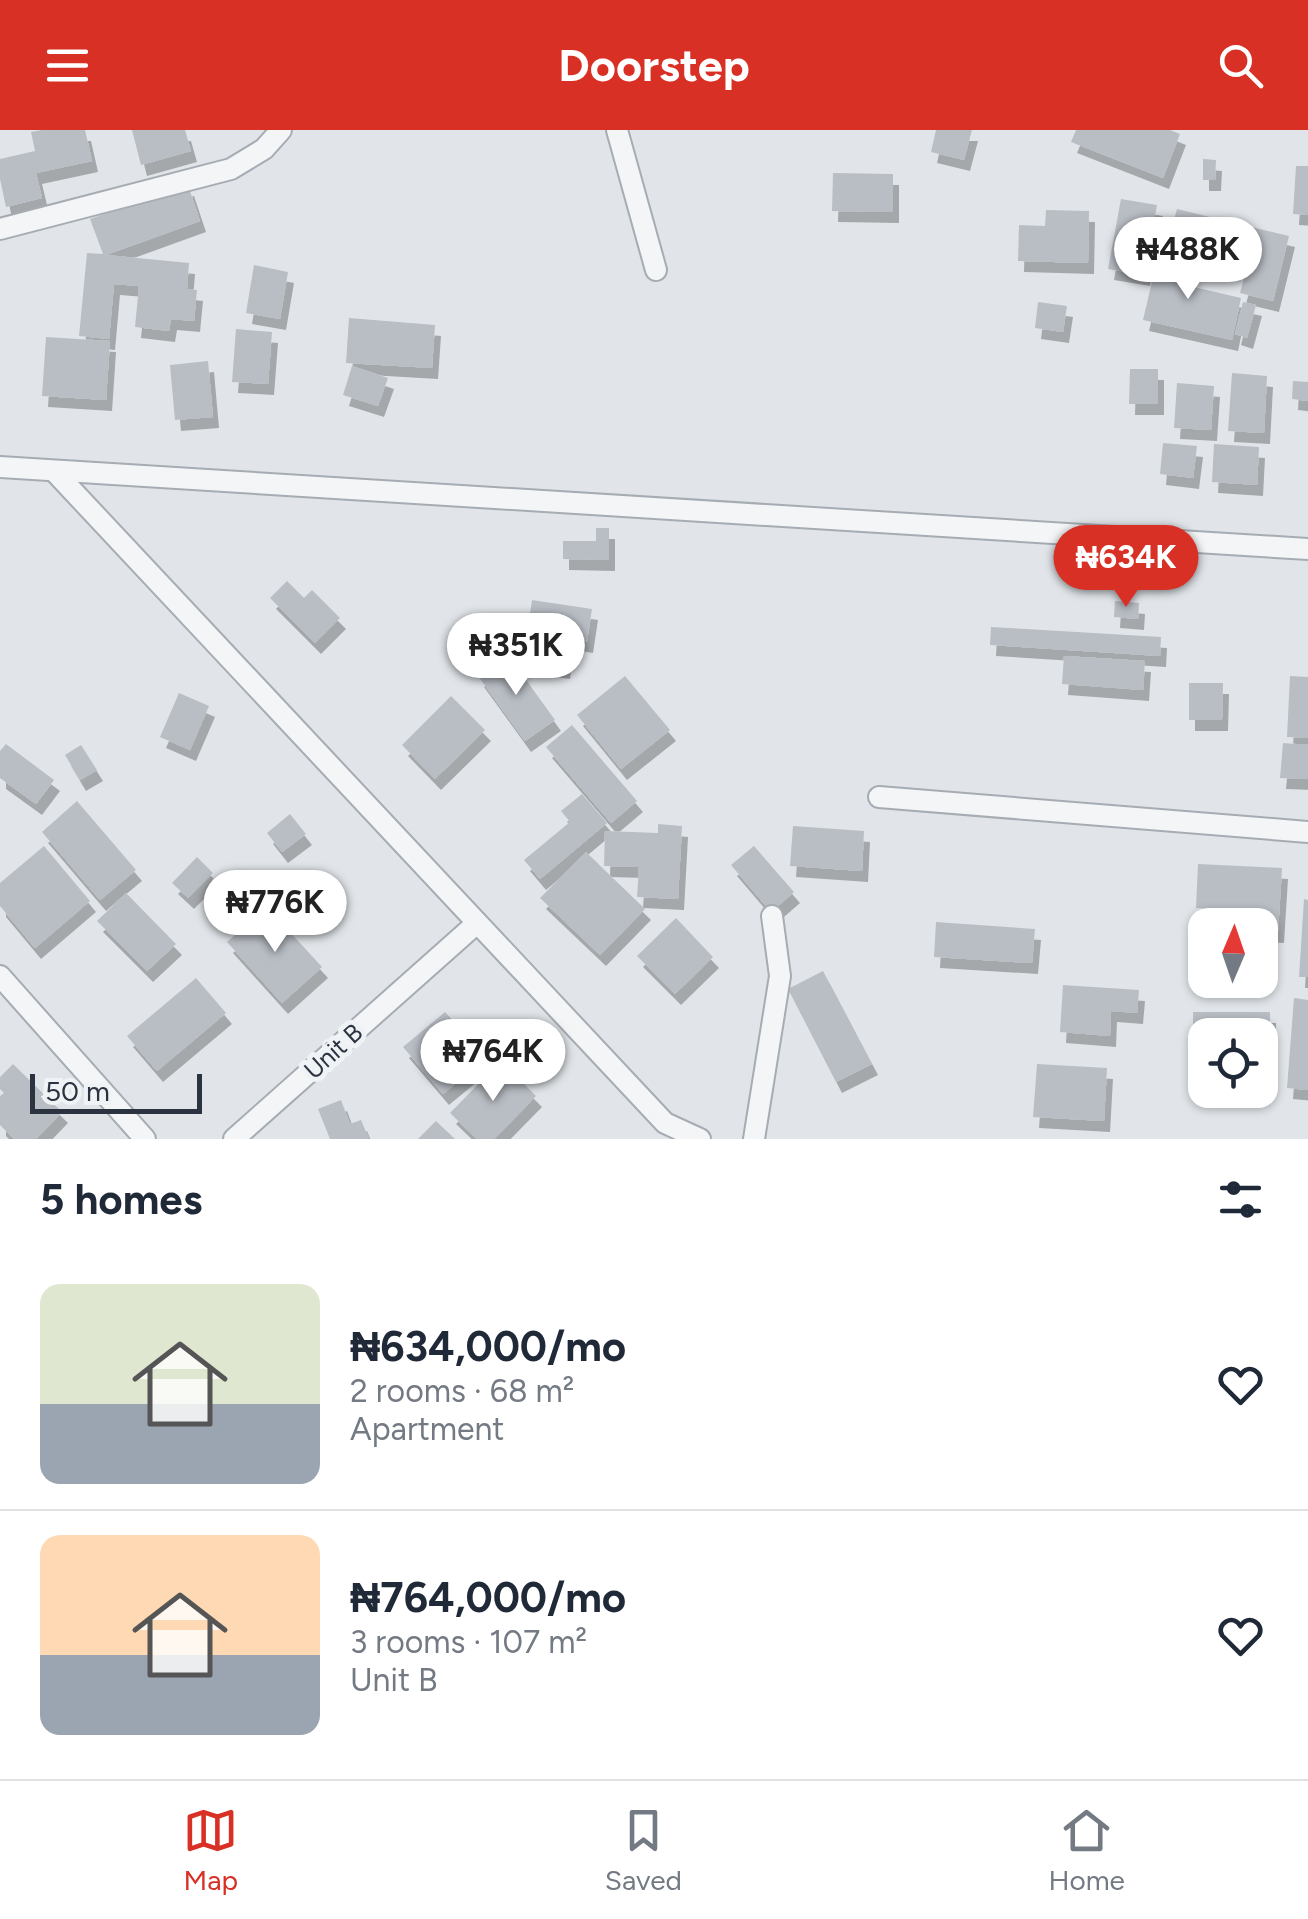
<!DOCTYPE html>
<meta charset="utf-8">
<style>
:root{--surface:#fff;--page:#f6f6f7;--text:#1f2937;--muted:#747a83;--line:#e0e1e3;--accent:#d93025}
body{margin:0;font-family:Figtree,sans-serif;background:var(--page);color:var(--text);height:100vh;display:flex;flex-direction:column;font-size:38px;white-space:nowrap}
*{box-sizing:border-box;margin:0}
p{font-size:32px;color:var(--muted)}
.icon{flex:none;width:55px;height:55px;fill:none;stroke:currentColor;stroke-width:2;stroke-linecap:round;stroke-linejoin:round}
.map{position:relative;height:1009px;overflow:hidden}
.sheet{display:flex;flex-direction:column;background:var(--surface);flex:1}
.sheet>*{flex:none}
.needle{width:65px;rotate:2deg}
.buttons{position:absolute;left:1188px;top:778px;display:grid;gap:20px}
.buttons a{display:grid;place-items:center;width:90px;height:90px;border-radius:20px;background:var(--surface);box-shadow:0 2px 8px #0004;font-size:50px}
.scale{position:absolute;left:30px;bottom:25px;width:172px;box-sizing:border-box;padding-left:10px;border:5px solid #2a333f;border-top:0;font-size:28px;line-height:35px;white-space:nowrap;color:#2a333f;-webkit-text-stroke:8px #f0f3f6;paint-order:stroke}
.price{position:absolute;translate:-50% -85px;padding:0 22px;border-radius:35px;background:#fff;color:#222;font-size:32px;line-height:65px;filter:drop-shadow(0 2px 5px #0008)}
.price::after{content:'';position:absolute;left:50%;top:60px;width:30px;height:22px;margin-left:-15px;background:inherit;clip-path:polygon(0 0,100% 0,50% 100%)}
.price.on{background:var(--accent);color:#fff}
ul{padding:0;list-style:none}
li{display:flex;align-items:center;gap:30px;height:250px;padding:0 40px}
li+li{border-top:2px solid var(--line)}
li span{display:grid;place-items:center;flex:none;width:280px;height:200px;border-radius:20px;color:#555}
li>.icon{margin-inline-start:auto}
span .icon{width:120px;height:120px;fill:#fffc;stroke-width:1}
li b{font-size:42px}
h2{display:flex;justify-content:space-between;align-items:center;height:120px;padding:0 40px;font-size:42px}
header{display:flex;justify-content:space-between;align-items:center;height:130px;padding:0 40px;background:var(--accent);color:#fff;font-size:45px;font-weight:700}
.tab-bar{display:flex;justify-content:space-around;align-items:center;height:140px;border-top:2px solid var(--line);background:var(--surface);font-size:28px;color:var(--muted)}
.tab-bar a{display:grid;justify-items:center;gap:5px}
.tab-bar .on{color:var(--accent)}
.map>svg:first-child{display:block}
</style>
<header><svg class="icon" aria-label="menu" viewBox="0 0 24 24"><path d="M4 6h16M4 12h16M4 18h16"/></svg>Doorstep<svg class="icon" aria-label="search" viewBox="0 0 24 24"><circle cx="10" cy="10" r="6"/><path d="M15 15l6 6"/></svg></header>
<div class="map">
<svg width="1308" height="1009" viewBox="0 0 1308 1009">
<defs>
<filter id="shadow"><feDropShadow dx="6" dy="11" stdDeviation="0" flood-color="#0004"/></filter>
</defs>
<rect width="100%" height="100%" fill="#e1e5e9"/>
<g fill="#b9bec5" filter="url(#shadow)">
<polygon points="42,0 85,0 92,31 36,43 42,68 6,77 0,49 0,29 35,21 31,2"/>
<polygon points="132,0 185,0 191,21 141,35"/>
<polygon points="936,0 972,0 964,30 931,22"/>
<polygon points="1076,0 1170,0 1180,4 1163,48 1071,12"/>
<polygon points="1203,29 1216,30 1215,50 1203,50"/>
<polygon points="1296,36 1308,36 1308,85 1293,84"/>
<polygon points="833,43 893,44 893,82 832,81"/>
<polygon points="188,55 200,91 106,125 189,133 187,159 197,160 194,191 171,189 169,201 135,197 139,156 114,154 109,209 79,206 87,123 103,124 90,89"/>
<polygon points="1121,69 1157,75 1144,145 1108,139"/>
<polygon points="1177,79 1289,106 1273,171 1240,163 1248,133 1168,113"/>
<polygon points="1046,80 1089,81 1088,133 1018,131 1019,95 1045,96"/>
<polygon points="1159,122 1191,129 1185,155 1241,168 1232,210 1143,190"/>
<polygon points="254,135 288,142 280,189 246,183"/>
<polygon points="1038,172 1067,176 1063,202 1035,198"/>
<polygon points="1243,172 1256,175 1247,208 1235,204"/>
<polygon points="349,188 435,195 432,238 346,233"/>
<polygon points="236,199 272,202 268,254 232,252"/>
<polygon points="46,207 110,211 106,270 42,266"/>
<polygon points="208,231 213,287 175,290 170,235"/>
<polygon points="352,236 388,248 378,276 343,265"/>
<polygon points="1130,239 1158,239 1158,274 1129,274"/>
<polygon points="1232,243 1267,246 1264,303 1228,301"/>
<polygon points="1293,251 1308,252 1308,271 1292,269"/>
<polygon points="1177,253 1214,256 1211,300 1174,298"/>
<polygon points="1163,313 1197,316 1193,348 1160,344"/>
<polygon points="1214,314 1259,317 1257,355 1212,352"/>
<polygon points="596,398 609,398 609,430 563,429 563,411 596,411"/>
<polygon points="287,451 304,468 312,460 340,488 315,513 270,468"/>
<polygon points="532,470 592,479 587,512 568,509 564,538 523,532"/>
<polygon points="1115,471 1139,473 1138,489 1114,487"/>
<polygon points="991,497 1161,507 1160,526 990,515"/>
<polygon points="508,525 555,590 525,611 478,546"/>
<polygon points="1064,526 1145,531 1143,560 1062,554"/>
<polygon points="625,546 670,600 621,639 577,585"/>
<polygon points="1290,546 1308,547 1308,608 1287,607"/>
<polygon points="1189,553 1223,553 1222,590 1189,590"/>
<polygon points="179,563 209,576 190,620 160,607"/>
<polygon points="451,566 485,600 435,649 402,615"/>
<polygon points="572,595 637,671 611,693 546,617"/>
<polygon points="1283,613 1308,615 1308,649 1280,648"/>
<polygon points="6,614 54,650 36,674 0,648 0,621"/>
<polygon points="81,615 97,640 80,650 65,625"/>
<polygon points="582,664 607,693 540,749 524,730 570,692 561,681"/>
<polygon points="77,671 136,740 100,770 42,702"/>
<polygon points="290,684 306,704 282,722 267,703"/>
<polygon points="658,694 682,696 678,769 637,767 639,737 604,736 605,701 658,703"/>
<polygon points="793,696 864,701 862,741 790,736"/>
<polygon points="44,716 90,771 35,818 0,776 0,753"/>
<polygon points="754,716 794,762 771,782 731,735"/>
<polygon points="586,722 645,779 600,825 540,768"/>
<polygon points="197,727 213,743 188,768 172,753"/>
<polygon points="1198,734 1282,738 1278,802 1260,801 1260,795 1231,795 1232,780 1196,778"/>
<polygon points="126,763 176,814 147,841 97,791"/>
<polygon points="1304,769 1308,770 1308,847 1299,847"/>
<polygon points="267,777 322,837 282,873 227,812"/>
<polygon points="676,788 713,827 675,864 637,826"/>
<polygon points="936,792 1035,799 1032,833 934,827"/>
<polygon points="823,841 872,934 836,952 788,859"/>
<polygon points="196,848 226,883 157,941 127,906"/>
<polygon points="1063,855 1139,860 1137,883 1111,881 1110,906 1060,902"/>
<polygon points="1294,868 1308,870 1308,960 1287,958"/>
<polygon points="445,882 457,895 460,892 489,926 443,964 403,917"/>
<polygon points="1193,882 1270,882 1270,923 1260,923 1260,905 1205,905 1205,923 1193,923"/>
<polygon points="501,931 536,966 494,1009 477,1009 450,983"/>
<polygon points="13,934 62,982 36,1009 14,1009 0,995 0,966 4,963 0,959 0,947"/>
<polygon points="1037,934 1107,938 1104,991 1033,987"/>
<polygon points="341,970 350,994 361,990 369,1009 330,1009 318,979"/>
<polygon points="436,991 455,1009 418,1009"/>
</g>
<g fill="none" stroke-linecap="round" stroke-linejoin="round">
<defs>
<g id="minor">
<polyline points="617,0 656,140"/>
<polyline points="0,99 231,39 264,19 281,0"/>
<polyline points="0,337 1308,419"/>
<polyline points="54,341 665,993 700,1009"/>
<polyline points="879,667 1308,702"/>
<polyline points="0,846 145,1009"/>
<polyline points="234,1009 477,793"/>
<polyline points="754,1009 780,846 772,786"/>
</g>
</defs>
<use href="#minor" stroke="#a6acb3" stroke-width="24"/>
<use href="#minor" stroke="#f3f5f7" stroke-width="20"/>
</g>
<g text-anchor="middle" stroke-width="10" stroke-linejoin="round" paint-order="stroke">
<g font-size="25" fill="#2a333f" stroke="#f0f3f6">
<text transform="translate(333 921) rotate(-42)" y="9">Unit B</text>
</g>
</g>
</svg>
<div class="buttons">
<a><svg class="needle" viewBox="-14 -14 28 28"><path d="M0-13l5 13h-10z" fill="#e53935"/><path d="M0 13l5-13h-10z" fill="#747a83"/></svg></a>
<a><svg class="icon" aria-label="locate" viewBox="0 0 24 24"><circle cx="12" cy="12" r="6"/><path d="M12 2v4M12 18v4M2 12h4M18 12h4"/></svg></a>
</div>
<div class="scale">50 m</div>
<b class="price" style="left:1188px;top:172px">₦488K</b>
<b class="price on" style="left:1126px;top:480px">₦634K</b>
<b class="price" style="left:516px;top:568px">₦351K</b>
<b class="price" style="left:275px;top:825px">₦776K</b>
<b class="price" style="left:493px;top:974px">₦764K</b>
</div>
<section class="sheet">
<h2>5 homes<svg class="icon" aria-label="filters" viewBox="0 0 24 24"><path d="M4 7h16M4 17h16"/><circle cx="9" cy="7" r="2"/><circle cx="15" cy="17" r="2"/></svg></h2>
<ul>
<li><span style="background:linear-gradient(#dfe7d0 60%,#9aa5b1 0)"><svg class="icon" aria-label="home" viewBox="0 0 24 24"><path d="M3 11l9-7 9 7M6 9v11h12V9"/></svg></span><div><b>₦634,000/mo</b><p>2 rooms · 68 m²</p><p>Apartment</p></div><svg class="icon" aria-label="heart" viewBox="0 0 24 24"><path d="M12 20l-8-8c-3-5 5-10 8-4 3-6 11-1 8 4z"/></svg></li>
<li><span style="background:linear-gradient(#ffd9b3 60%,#9aa5b1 0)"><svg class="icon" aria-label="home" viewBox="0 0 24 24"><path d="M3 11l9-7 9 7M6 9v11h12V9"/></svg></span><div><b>₦764,000/mo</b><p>3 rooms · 107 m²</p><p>Unit B</p></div><svg class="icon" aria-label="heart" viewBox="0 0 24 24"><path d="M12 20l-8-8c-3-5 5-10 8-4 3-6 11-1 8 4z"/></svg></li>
</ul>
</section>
<nav class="tab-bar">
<a class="on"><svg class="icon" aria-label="map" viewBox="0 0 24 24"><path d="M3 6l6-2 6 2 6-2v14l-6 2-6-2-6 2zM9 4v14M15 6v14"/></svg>Map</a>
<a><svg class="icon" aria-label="saved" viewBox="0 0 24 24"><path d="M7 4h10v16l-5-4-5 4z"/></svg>Saved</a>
<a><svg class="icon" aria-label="home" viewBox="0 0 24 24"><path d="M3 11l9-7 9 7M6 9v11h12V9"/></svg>Home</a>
</nav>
